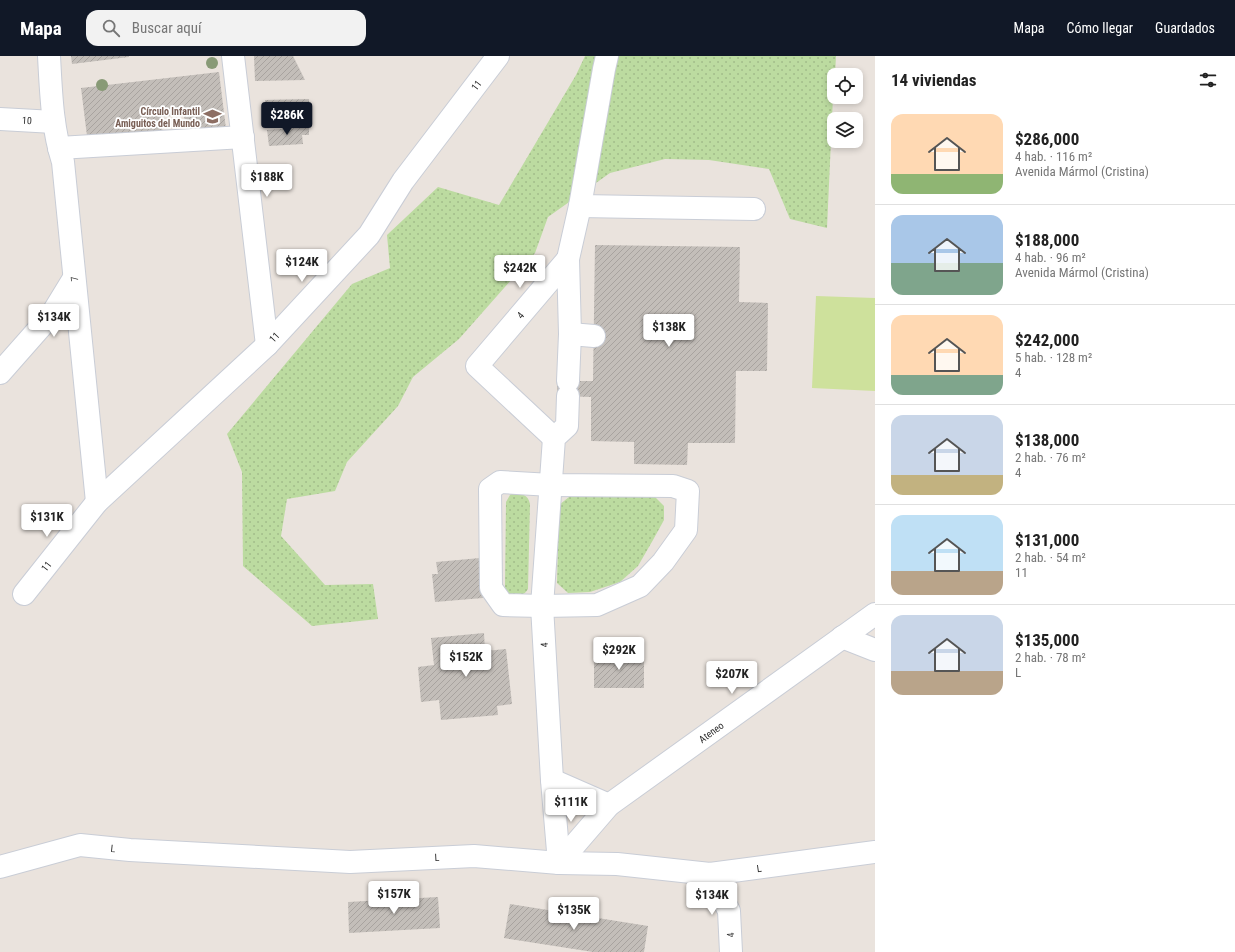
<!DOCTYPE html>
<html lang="es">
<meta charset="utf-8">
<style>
:root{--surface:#fff;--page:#f2f2f2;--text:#222;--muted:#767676;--line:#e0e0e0;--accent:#111827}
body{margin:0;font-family:"Roboto Condensed",sans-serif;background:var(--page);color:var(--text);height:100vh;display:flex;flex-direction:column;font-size:15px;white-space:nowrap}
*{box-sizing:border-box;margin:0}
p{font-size:13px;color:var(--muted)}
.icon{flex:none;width:22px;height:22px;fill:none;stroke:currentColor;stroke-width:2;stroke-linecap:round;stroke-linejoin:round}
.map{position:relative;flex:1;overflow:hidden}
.drawer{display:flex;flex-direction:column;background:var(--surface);width:360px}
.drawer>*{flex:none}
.tools{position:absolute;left:827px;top:12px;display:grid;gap:8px}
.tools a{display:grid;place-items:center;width:36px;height:36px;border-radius:8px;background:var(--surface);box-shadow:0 2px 6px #0003;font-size:20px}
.price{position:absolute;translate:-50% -34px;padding:0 9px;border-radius:4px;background:#fff;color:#222;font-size:13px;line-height:26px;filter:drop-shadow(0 1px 2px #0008)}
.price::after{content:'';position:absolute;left:50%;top:24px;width:12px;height:9px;margin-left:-6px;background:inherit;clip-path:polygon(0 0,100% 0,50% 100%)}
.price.on{background:var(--accent);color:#fff}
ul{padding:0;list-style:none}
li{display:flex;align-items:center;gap:12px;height:100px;padding:0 16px}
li+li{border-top:1px solid var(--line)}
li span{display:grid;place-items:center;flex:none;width:112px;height:80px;border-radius:12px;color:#555}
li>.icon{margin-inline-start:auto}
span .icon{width:48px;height:48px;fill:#fffc;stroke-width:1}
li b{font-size:17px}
h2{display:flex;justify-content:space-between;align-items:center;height:48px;padding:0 16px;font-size:17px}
header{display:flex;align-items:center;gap:24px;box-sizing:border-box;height:56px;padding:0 20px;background:var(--accent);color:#fff}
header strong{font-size:19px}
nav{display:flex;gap:22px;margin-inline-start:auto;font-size:14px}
.search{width:280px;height:36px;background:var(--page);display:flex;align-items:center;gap:10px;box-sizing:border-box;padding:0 14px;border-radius:12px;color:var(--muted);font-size:15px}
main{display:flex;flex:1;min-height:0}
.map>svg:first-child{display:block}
</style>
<header>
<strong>Mapa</strong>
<div class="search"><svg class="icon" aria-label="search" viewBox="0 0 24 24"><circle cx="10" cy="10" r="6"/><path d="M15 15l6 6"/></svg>Buscar aquí</div>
<nav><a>Mapa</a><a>Cómo llegar</a><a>Guardados</a></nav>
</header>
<main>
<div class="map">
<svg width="875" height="896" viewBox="0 0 875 896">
<defs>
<pattern id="grass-dots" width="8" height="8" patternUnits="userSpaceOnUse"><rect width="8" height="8" fill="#bcdba0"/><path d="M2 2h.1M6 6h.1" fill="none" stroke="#a2bc8a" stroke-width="1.8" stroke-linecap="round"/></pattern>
<pattern id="building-hatch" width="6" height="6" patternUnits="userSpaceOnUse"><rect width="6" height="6" fill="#c3beb9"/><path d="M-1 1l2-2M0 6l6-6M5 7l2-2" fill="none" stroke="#a8a39f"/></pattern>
</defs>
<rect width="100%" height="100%" fill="#eae3dd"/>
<g fill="url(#grass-dots)">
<polygon points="585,0 836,0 835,19 834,19 827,172 790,163 769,113 709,104 665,103 610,117 548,161 535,197 459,283 413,321 398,350 347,406 335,435 287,443 281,480 325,529 373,528 378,563 312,570 243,510 242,416 227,378 352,228 390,212 387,179 438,131 499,149 576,19"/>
<path d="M513 437C522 438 528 438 530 448L528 533C524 540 519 540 512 540L506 535 505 531 506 446 510 439Z"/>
<polygon points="654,440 664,450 664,464 653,484 638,510 620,526 590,536 568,537 557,527 559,449 569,441"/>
</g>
<polygon fill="#cee19c" points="816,240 875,242 875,335 812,332"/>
<g fill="url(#building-hatch)">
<polygon points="71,0 129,0 129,1 72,8"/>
<polygon points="254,0 293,0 305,24 255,25"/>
<polygon points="219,16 226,73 186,78 184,58 161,61 163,79 88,88 81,32"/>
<polygon points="309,43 310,65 265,66 265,44"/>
<polygon points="309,71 309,79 302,79 303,88 269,90 267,74"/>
<polygon points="595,189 740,191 739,246 768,247 767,315 736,315 735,387 688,387 687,409 634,408 634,386 591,385 591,341 557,340 557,325 593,325"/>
<polygon points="480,502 483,542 435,546 432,518 438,518 436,506"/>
<polygon points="484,577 485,595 506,593 512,648 497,650 498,659 441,664 439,644 421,646 418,611 434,609 431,582"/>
<polygon points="594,598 644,599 644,632 594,632"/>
<polygon points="438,841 440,872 349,877 348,846"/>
<polygon points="510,848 648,870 644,896 593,896 504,882"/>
</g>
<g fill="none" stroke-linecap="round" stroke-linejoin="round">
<defs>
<g id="minor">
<path d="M49 0C51 36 52 72 63 106L97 446"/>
<polyline points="233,0 267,289"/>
<polyline points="0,63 54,66"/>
<polyline points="59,92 243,81"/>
<polyline points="580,150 754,153"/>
<polyline points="568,203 580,150 604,13 607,0"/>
<polyline points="570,278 594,280"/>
<polyline points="0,317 52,258 74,222"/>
<polyline points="554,382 477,310 568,203 570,278 568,325"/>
<polygon points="500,426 551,429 673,430 688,435 686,474 663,506 640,530 597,549 542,550 503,549 491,532 490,433"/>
<polyline points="24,538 97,446 267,289 369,179 403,125 498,0"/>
<polyline points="842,581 875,594"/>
<polyline points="552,724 609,749"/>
<polyline points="559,807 552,724 542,550 554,382 567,370 568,340"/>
<polyline points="559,807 609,749 875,558"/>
<polyline points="0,811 80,789 130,794 350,806 474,800 559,807 617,808 710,818 875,796"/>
<polyline points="710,818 729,855 731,896"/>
</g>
</defs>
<use href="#minor" stroke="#c9cdd6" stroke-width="24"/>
<use href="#minor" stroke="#fff" stroke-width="22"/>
</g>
<g fill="#889a76">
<circle cx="212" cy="7" r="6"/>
<circle cx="102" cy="29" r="6"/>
</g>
<defs>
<symbol id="school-bare" viewBox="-9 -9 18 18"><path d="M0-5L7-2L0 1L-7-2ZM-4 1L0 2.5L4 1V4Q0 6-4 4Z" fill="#8d6e63" stroke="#fff" stroke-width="2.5" paint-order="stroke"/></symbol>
</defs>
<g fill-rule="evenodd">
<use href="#school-bare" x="200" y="48" width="25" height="25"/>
</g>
<g text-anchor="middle" stroke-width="3.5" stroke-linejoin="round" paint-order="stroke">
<g font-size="10" fill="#2a2a2a" stroke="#fff">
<text transform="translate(476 29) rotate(-53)" y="4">11</text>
<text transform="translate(27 64) rotate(3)" y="4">10</text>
<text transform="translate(74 223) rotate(-96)" y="4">7</text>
<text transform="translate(520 259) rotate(-49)" y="4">4</text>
<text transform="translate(274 281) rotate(-47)" y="4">11</text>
<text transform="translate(46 510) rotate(-52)" y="4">11</text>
<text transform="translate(544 589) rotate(-93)" y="4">4</text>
<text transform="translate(711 676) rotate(-36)" y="4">Ateneo</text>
<text transform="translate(113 792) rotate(6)" y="4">L</text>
<text transform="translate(437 801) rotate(-3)" y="4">L</text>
<text transform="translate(759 812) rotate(-8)" y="4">L</text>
<text transform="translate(730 879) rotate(-94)" y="4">4</text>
</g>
<g font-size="10" font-weight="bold" fill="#785e54" stroke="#fff" text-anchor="end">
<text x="200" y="59">Círculo Infantil<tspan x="200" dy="12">Amiguitos del Mundo</tspan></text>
</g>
</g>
</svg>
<div class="tools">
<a><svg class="icon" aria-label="locate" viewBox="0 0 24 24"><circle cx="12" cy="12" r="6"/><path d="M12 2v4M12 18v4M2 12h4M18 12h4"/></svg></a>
<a><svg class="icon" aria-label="layers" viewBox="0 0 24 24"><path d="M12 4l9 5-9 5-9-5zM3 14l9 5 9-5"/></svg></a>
</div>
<b class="price on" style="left:287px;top:80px">$286K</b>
<b class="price" style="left:267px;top:142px">$188K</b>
<b class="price" style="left:302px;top:227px">$124K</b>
<b class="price" style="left:520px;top:233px">$242K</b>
<b class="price" style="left:54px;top:282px">$134K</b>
<b class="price" style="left:669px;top:292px">$138K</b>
<b class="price" style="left:47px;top:482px">$131K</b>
<b class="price" style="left:619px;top:615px">$292K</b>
<b class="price" style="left:466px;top:622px">$152K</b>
<b class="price" style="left:732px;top:639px">$207K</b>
<b class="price" style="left:571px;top:767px">$111K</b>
<b class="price" style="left:394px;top:859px">$157K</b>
<b class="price" style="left:712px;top:860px">$134K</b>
<b class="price" style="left:574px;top:875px">$135K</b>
</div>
<section class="drawer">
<h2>14 viviendas<svg class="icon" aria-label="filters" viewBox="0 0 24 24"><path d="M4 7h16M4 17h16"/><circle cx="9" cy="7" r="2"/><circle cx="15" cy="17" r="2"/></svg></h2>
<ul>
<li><span style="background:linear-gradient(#ffd9b3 75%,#8fb573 0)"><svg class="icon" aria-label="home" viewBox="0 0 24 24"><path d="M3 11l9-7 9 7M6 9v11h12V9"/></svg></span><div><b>$286,000</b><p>4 hab. · 116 m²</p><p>Avenida Mármol (Cristina)</p></div></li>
<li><span style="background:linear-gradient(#a9c7e8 60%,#7fa58c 0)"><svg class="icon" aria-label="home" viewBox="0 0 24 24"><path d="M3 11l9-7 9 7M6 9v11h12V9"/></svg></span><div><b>$188,000</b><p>4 hab. · 96 m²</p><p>Avenida Mármol (Cristina)</p></div></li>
<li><span style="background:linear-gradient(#ffd9b3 75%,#7fa58c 0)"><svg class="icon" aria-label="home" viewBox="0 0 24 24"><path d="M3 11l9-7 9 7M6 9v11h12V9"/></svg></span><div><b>$242,000</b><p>5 hab. · 128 m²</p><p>4</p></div></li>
<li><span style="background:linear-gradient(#c9d6e8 75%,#c2b280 0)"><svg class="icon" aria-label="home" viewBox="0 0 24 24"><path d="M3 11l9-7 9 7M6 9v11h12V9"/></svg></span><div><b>$138,000</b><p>2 hab. · 76 m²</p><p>4</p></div></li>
<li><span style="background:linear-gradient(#bfe0f5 70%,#b9a48a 0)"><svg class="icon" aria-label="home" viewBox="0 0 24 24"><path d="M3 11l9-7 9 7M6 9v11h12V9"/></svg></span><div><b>$131,000</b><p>2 hab. · 54 m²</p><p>11</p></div></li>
<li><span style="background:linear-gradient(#c9d6e8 70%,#b9a48a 0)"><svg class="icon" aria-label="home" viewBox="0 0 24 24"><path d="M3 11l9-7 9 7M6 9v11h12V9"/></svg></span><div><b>$135,000</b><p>2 hab. · 78 m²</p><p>L</p></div></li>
</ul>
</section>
</main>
